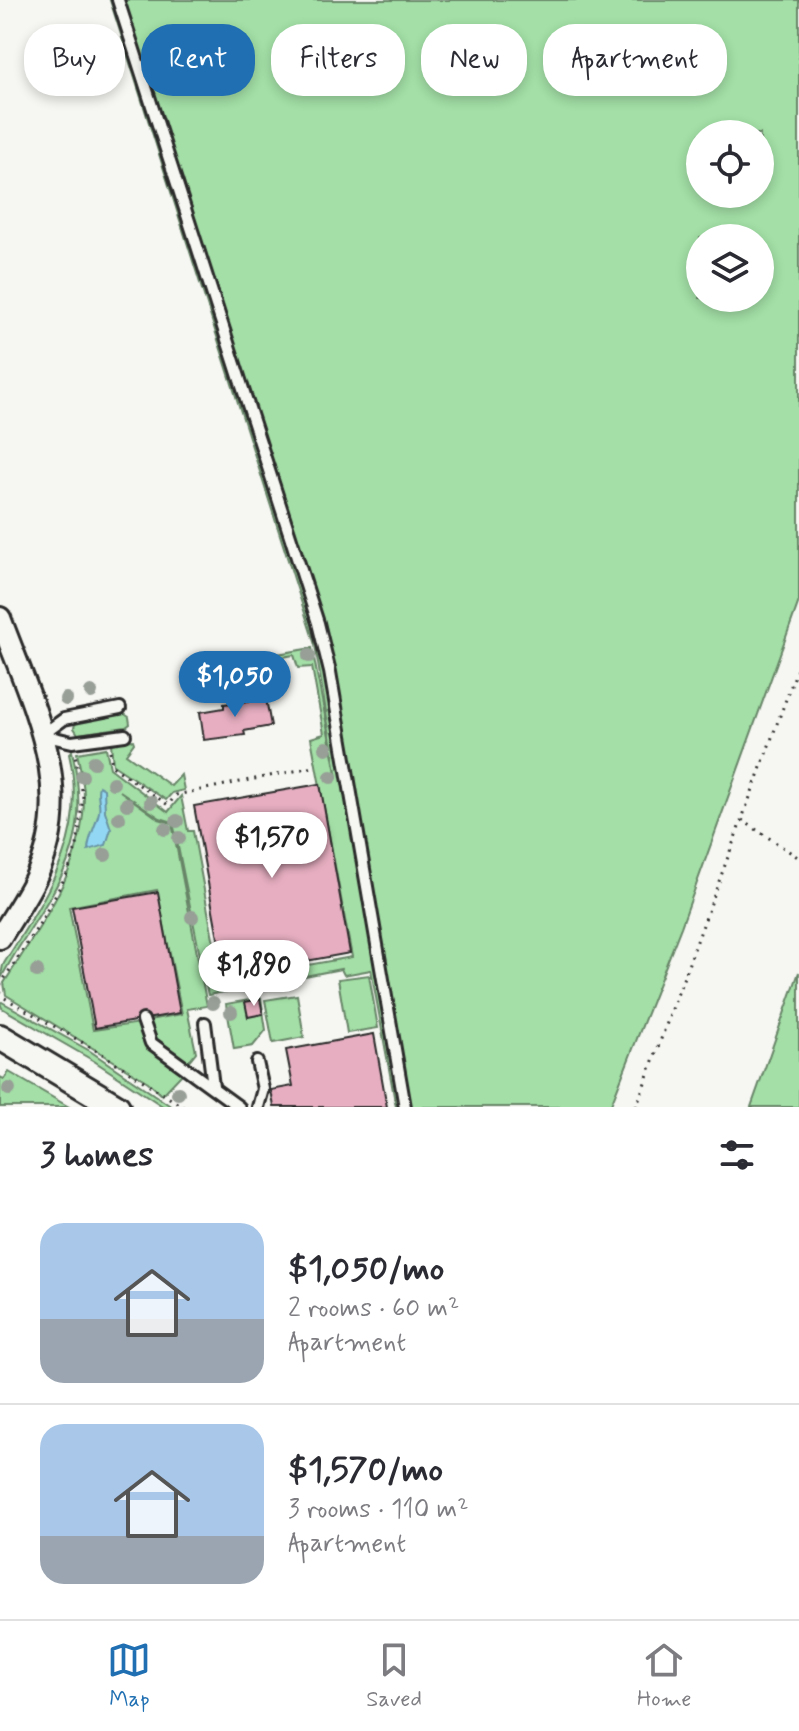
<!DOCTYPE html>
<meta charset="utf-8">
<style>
:root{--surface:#fff;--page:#f7f7f7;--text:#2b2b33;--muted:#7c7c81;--line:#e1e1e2;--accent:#1f6fb2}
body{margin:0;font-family:Mynerve,sans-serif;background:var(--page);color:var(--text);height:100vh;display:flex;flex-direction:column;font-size:30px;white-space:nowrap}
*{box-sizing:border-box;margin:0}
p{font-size:26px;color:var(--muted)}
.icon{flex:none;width:44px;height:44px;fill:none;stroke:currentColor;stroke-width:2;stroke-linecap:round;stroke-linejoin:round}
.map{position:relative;height:1107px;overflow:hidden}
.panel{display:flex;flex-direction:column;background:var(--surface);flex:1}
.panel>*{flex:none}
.top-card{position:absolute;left:24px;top:24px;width:752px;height:72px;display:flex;gap:16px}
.buttons{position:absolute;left:686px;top:120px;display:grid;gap:16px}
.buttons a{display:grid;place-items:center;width:88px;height:88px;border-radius:50%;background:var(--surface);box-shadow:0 4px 12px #0003;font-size:40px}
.price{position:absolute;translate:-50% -68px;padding:0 18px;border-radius:28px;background:#fff;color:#222;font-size:26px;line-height:52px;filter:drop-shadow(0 2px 4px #0008)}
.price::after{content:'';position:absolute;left:50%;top:48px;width:24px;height:18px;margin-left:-12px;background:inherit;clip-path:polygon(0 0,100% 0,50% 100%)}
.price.selected{background:var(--accent);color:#fff}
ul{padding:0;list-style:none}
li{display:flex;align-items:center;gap:24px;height:200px;padding:0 40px}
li+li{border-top:2px solid var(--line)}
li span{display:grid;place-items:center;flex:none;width:224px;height:160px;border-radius:24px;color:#555}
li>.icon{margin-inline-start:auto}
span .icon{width:96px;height:96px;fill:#fffc;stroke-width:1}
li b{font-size:34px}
h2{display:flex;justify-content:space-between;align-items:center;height:96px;padding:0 40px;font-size:34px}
.tag{padding:0 28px;border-radius:32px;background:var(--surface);box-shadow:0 4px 12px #0003;font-size:28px;line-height:72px}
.tag.selected{background:var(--accent);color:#fff}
.tab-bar{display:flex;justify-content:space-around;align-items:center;height:112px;border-top:2px solid var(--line);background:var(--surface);font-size:22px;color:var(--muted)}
.tab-bar a{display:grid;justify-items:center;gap:4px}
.tab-bar .selected{color:var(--accent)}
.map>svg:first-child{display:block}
</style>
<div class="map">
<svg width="799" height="1107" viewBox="0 0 799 1107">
<rect width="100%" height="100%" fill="#f6f6f2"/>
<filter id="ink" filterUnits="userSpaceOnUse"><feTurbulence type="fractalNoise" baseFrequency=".0125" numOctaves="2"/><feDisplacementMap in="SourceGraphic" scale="16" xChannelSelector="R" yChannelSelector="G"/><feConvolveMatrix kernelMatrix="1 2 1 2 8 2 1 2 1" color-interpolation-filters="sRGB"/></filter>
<g filter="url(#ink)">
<g fill="#a3dfa6" stroke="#678568" stroke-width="2" fill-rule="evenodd">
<path d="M110 0H799V601L681 927 610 1107H396L371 970 344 975 341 969 208 995 173 822 160 818 120 791 159 819 172 823 207 1006 187 1009 196 1052 188 1062 154 1040 149 1020 182 1014 157 890 69 907 93 1030 140 1023 147 1045 184 1072 162 1095 148 1082 6 995 4 983C41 924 84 868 84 796 84 782 80 767 77 753L106 748 110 768 168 812 181 796 188 831H193L221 981 352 957 311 738 324 734 312 667 298 668 294 655 249 663 248 659 312 648 337 778 315 645ZM700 134H760V194H700ZM700 238H760V298H700Z"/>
<polygon points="123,713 129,717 130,724 126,727 78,734 74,728 75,724 82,721"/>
<polygon points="133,740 134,743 126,754 171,786 181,775 184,790 172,793 166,800 113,765 111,743"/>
<path d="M72 751C97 859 46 893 0 980L3 965C45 897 89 838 69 754Z"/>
<polygon points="799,972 799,1107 751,1107"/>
<polygon points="369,975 378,1028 347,1033 338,979"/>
<polygon points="297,995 304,1037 273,1043 265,1000"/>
<polygon points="261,998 266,1030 253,1046 234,1049 226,1004"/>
<polygon points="2,1002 90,1051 172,1107 164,1107 94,1061 2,1008 0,1003"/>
<polygon points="9,1072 69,1107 0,1107 0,1077 4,1079"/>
</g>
<path fill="#92d8f4" stroke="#6993a4" stroke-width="2" d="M99 786 104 789 105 811 111 829 106 845 88 850C88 838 96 826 99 812 101 803 96 795 99 786Z"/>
<g fill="#e6aec0" stroke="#2b2b2b" stroke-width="2">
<polygon points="266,699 271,726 244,731 245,735 204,740 200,712 224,708 224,704"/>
<polygon points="320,784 350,953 225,976 194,806"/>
<polygon points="158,892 180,1013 95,1028 72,907"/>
<polygon points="260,999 263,1014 248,1017 245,1002"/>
<polygon points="374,1034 387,1107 274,1107 271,1090 293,1086 286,1050"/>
</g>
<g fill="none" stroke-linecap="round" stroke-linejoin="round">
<defs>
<g id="service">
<polyline points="118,0 318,623 330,672 405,1107"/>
<polyline points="42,735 64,719 120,708"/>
<polyline points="42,735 72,742 125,735"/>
<polyline points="143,1020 151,1043 239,1107"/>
<polyline points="205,1023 213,1086"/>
<polyline points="257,1062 263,1089 258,1107"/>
</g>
<path id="minor" d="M0 618C31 702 79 791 35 879 25 899 12 918 0 938"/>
<polyline id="tertiary" points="0,1037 117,1107"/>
</defs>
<use href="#service" stroke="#2b2b2b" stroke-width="16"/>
<use href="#minor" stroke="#2b2b2b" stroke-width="26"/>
<use href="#tertiary" stroke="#2b2b2b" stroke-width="30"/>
<g stroke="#2b2b2b" stroke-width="3" stroke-dasharray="2 6" stroke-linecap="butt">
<polyline points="110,751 112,766 168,805 176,795 314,767"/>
<polyline points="742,820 799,858"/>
<polyline points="0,985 37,928 68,872 77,846 83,795 75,755"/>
<polyline points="0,992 3,997 104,1055 183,1107"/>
<polyline points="636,1107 799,664"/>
</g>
<use href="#service" stroke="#f6f6f2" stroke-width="10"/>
<use href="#minor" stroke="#f6f6f2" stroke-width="20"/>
<use href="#tertiary" stroke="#f6f6f2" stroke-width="24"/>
</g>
<g fill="#979f96">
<circle cx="309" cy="656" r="7"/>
<circle cx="91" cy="692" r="7"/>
<circle cx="66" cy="699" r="7"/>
<circle cx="326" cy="748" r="7"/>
<circle cx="94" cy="762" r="7"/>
<circle cx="82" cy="776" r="7"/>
<circle cx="331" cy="777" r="7"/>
<circle cx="113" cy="783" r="7"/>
<circle cx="151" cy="802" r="7"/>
<circle cx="127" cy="804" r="7"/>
<circle cx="119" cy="818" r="7"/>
<circle cx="177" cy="821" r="7"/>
<circle cx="165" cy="829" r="7"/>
<circle cx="179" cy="838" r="7"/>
<circle cx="105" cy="855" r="7"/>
<circle cx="192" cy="917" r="7"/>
<circle cx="37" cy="971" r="7"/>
<circle cx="207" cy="975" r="7"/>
<circle cx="213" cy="1003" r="7"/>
<circle cx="231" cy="1012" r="7"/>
<circle cx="9" cy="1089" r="7"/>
<circle cx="178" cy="1093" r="7"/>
</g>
</g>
</svg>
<div class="buttons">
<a><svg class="icon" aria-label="locate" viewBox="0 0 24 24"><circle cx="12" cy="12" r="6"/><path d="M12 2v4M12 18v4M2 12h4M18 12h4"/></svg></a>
<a><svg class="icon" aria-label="layers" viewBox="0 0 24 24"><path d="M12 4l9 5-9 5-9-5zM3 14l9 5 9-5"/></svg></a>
</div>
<b class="price selected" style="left:235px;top:719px">$1,050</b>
<b class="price" style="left:272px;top:880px">$1,570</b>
<b class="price" style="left:254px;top:1008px">$1,890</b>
<div class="top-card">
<a class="tag">Buy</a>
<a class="tag selected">Rent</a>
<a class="tag">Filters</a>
<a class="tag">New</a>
<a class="tag">Apartment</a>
</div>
</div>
<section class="panel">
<h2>3 homes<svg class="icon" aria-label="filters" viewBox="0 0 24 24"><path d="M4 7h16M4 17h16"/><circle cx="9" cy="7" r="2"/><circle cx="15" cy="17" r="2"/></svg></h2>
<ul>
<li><span style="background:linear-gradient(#a9c7e8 60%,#9aa5b1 0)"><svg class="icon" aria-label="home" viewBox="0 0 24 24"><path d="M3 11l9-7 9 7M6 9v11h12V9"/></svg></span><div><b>$1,050/mo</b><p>2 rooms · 60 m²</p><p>Apartment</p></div></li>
<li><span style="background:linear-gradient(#a9c7e8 70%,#9aa5b1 0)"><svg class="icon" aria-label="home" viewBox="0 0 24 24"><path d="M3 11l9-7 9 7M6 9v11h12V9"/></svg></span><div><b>$1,570/mo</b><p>3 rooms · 110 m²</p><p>Apartment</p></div></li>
</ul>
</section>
<nav class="tab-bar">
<a class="selected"><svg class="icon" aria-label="map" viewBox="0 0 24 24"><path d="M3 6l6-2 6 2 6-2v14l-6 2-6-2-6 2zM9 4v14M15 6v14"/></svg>Map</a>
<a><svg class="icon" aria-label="saved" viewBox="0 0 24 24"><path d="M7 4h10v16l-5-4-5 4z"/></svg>Saved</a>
<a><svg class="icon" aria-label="home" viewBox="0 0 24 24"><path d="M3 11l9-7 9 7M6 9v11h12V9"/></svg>Home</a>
</nav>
